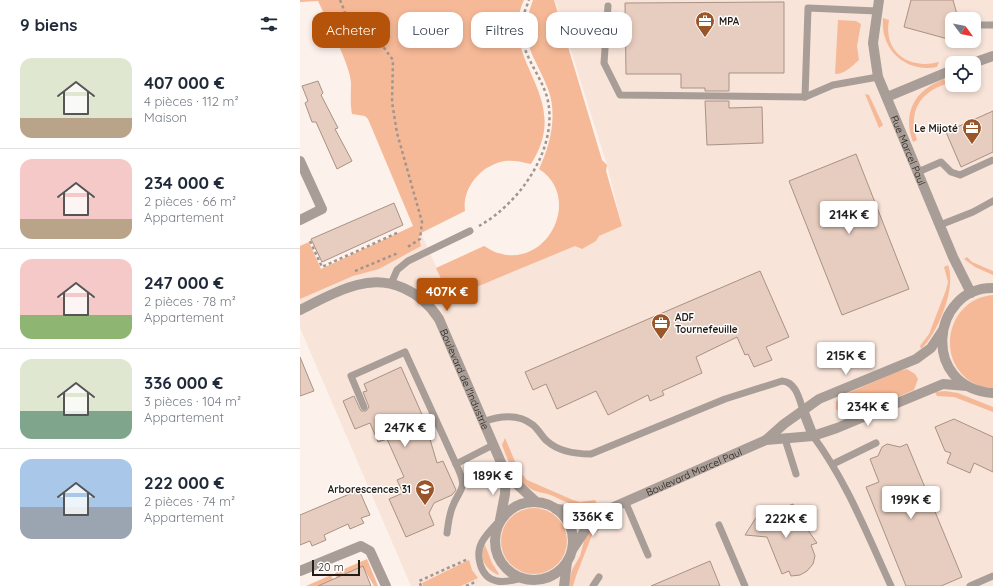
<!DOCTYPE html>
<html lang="fr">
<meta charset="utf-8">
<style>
:root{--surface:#fff;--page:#f2f2f3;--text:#1f2937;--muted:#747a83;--line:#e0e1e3;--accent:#b45309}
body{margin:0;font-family:Quicksand,sans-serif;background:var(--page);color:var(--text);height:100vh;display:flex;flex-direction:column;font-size:15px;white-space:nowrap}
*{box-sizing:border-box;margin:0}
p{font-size:13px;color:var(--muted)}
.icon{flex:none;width:22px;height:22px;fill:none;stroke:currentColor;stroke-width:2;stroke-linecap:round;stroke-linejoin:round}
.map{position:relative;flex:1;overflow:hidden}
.drawer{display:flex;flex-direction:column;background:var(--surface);width:300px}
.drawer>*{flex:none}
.guide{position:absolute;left:12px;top:12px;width:380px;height:36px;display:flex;gap:8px}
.needle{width:26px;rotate:122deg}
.buttons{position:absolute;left:645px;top:12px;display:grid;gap:8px}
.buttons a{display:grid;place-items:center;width:36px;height:36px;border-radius:8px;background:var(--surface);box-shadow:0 2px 6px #0003;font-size:20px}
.scale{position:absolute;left:12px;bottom:10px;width:48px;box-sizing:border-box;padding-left:4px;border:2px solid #251c16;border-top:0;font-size:11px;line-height:14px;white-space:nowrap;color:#251c16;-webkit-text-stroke:3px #fff;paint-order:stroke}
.price{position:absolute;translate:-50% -34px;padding:0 9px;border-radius:4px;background:#fff;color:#222;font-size:13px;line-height:26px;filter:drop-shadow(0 1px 2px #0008)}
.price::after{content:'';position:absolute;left:50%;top:24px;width:12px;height:9px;margin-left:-6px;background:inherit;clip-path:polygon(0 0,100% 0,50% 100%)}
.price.on{background:var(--accent);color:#fff}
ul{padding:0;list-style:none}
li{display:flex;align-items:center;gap:12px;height:100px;padding:0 20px}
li+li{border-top:1px solid var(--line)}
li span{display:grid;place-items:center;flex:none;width:112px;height:80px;border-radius:12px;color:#555}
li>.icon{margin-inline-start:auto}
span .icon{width:48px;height:48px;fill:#fffc;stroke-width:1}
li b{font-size:17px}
h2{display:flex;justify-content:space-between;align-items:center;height:48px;padding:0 20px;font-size:17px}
.pill{padding:0 14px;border-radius:12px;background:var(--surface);box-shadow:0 2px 6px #0003;font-size:14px;line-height:36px}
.pill.on{background:var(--accent);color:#fff}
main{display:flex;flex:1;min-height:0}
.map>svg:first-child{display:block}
</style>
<main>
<section class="drawer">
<h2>9 biens<svg class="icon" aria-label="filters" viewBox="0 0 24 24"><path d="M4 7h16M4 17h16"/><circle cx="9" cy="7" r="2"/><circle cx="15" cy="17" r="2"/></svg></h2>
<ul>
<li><span style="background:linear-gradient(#dfe7d0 75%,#b9a48a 0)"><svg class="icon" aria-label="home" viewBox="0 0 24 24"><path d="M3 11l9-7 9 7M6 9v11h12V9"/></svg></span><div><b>407 000 €</b><p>4 pièces · 112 m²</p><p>Maison</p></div></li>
<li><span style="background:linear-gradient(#f6c9c9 75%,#b9a48a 0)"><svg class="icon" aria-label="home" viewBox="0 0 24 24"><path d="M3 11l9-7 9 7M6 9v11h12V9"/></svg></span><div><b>234 000 €</b><p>2 pièces · 66 m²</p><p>Appartement</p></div></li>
<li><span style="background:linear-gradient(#f6c9c9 70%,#8fb573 0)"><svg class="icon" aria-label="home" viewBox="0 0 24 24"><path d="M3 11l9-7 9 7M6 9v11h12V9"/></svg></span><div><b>247 000 €</b><p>2 pièces · 78 m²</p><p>Appartement</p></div></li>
<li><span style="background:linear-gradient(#dfe7d0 65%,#7fa58c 0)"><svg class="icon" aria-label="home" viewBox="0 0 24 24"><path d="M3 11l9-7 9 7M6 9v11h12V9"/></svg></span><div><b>336 000 €</b><p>3 pièces · 104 m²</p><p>Appartement</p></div></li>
<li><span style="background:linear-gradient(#a9c7e8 60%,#9aa5b1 0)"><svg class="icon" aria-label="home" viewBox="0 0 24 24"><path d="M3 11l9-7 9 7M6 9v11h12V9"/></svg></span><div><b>222 000 €</b><p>2 pièces · 74 m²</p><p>Appartement</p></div></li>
</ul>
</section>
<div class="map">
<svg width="693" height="586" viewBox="0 0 693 586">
<rect width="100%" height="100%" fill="#fcf1eb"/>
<path fill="#f8e4d9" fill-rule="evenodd" d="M255 0H693V586H111L0 328V290L121 233 150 298 322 226 307 165ZM652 19H674V41H652ZM652 63H674V85H652Z"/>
<g fill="#f6b997">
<path d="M0 0H224C196 61 275 95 231 164 221 162 211 159 200 162 179 168 162 189 165 211L121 233 119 238 121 246 79 269 53 276 0 299V246L9 242 21 269 113 226 68 119 65 116 52 114C50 103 51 94 51 83 51 67 26 18 18 1L0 2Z"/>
<path d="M233 0H254L302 160 307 165 306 171 322 226 299 236 296 241 282 249 275 246 150 298 136 268 184 246C188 248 193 252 198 253 248 269 283 197 239 169 250 146 258 115 248 89 234 52 217 43 233 0Z"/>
<path d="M583 18 589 20C583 52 609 70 639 62L637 67C606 73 580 50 583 18Z"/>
<path d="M538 20 556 21 561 24 557 46 559 60C552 66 545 74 535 74Z"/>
<path d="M644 79 646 84C619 93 608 112 617 140L613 142C602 112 615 90 644 79Z"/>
<polygon points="565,94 569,95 583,125 579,128"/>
<polygon points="667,257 672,262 693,271 693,275 675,267 664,259"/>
<path d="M648 265C657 287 638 333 621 349L620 346 629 334 646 290 648 282 644 267Z"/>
<path d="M693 295V388C687 387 680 387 675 384 634 362 646 299 693 295Z"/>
<polygon points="607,369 615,374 618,379 614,390 549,418 541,415 536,409 536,402 541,396 599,371"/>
<polygon points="645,391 658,393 693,407 693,412 654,397 637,396 635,392"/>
<path d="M205 438 219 471 227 480 273 500 280 502 295 500 297 504C279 508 269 504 253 496 247 493 239 493 233 490 215 481 209 463 202 445Z"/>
<circle cx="234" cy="541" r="33"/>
<polygon points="319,513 318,518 303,526 292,535 276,576 273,586 268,586 272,570 280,556 285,538 298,522"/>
<path d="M185 545 192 563 199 574 198 575C186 569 178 559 185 545Z"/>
<polygon points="67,559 78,586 74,586 63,567 37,578 35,573"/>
<polygon points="169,560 172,570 178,578 161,586 123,586 122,583"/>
<polygon points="31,575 33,579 18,586 6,586"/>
</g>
<g fill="#e7cdbf" stroke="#a99184">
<polygon points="611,0 653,0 658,18 652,19 648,39 604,27"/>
<polygon points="484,2 484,73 429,73 429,91 405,91 405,88 381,88 381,74 326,74 325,3"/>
<polygon points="18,81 23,93 21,95 38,128 35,129 52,161 37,169 16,122 12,122 5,103 8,101 2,86"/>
<polygon points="405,101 429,101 429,108 462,107 463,143 407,145"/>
<polygon points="693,111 693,152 661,167 646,132"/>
<polygon points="556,154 609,289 542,315 489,181"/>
<polygon points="94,203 103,225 22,262 11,239"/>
<polygon points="460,271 489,337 466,347 472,360 454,367 448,354 445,355 437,337 396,357 402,373 362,391 364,395 350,401 348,395 308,415 296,391 257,409 246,384 233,390 225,372"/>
<polygon points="0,357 14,391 0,396"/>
<polygon points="101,367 124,419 137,463 143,461 156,490 152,495 134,503 129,513 134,525 106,537 89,499 103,493 97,480 104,477 87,439 78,442 70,423 55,429 43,401 54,396 61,411 66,411 69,407 63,392 67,391 64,384"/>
<polygon points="654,419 693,437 693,472 674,463 670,473 647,463 651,453 645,451 635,427"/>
<polygon points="587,444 600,447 607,444 662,577 641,586 606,586 566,487 579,482 570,459 578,456 582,447"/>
<polygon points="59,490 70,515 61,518 64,523 50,529 48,524 24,535 26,540 12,546 10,541 0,545 0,515"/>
<polygon points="493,504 498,516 517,543 511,545 515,556 513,564 507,571 500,575 491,576 489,571 482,574 467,537 445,535 459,513 468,514"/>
<polygon points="410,561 420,586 351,586"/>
<polygon points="63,566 71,586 18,586"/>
</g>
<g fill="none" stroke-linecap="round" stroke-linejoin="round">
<g stroke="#a0958f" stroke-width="2.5" stroke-dasharray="3 3" stroke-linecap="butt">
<polyline points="40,0 46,15 79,41 93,60 92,102 97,133 122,222 120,239 106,248"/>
<path d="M179 226C220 203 260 147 247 97 240 73 220 53 221 26 222 18 226 8 229 0"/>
<polyline points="10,241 22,267 99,232"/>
<polyline points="55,271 98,253"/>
<polyline points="121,586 119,581 168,559"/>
<polyline points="166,586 177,581"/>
</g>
<g stroke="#a89d97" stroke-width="7">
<polyline points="308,6 304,63 320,95 505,97 508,8 577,11"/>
<polyline points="674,25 693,25"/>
<polyline points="505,97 533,85 578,77"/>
<polyline points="618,172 641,162 651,172 660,175 693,160"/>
<polyline points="640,225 673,212 693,201"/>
<polyline points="91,284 97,270 108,261 170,231"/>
<polyline points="64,407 51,376 105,352 156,464"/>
<path d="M183 422C199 416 218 413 233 425 239 430 242 437 247 441 259 452 276 454 291 454L425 399 482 381C496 382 499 398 503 410"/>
<path d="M513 436C547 482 567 534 591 586"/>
<polyline points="485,439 496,474"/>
<polyline points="533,464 576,443"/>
<polyline points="325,501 348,555"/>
<path d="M200 520C194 527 186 534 182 542 175 555 180 578 197 581 205 583 214 580 222 578"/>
<polyline points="419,525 445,586"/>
<path d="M147 533C148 525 149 516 152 508 160 486 169 491 156 464L193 445"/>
<polyline points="293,586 299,577"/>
<polyline points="670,586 693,576"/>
</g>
<g stroke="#a89d97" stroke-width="10">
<path id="s1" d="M579 0 573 43 578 77 653 257 671 293"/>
<polyline points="673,63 693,56"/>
<polyline points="587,97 652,70"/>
<polyline points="0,161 22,209 0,220"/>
<path d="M693 288C631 287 620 388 693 393"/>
<path id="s2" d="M0 310C18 301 37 290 57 285 90 276 121 291 139 319L206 474 235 501"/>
<polyline points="503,410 513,436"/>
<polyline points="466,440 513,436 537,428 643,384 667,386"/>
<circle cx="234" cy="541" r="39"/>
<polyline points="256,509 300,513"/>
<polyline points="200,520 205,494 206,474"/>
<path id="s3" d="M272 550 288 526 300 513 466 440 484 424 519 399 616 359 631 348 643 330"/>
<polyline points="0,571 61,546 70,551 86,586"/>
<polyline points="264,586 267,562"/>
</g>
</g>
<defs>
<symbol id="office-pin" viewBox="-11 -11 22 30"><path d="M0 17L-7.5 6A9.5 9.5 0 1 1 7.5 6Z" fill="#9a5529" stroke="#fff"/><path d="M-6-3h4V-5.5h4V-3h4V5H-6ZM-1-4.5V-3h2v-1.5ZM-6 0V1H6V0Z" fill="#fff"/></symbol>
<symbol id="school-pin" viewBox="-11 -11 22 30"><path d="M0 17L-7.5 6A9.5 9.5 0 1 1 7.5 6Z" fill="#9a5529" stroke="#fff"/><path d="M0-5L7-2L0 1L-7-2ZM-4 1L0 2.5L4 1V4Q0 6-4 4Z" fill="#fff"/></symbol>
</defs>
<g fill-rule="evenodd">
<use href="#office-pin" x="394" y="10" width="22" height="30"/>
<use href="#office-pin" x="661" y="117" width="22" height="30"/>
<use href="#office-pin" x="350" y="312" width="22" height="30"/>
<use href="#school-pin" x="114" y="478" width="22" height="30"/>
</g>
<g text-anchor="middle" stroke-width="3" stroke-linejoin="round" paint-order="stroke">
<g font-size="10" font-weight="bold" fill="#251c16" stroke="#fff" text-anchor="start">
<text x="419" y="25">MPA</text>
<text x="658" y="132" text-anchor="end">Le Mijoté</text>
<text x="375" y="321">ADF<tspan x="375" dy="12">Tournefeuille</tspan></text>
<text x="111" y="493" text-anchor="end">Arborescences 31</text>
</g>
<g font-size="10" fill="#251c16" stroke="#fff">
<text dy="4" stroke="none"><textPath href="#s1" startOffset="157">Rue Marcel Paul</textPath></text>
<text dy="4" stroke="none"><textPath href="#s2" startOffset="223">Boulevard de l'Industrie</textPath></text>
<text dy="4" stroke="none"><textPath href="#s3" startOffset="149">Boulevard Marcel Paul</textPath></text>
</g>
</g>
</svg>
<div class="buttons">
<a><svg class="needle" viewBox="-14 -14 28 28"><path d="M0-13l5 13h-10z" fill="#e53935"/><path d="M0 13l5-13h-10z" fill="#747a83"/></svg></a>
<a><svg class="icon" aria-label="locate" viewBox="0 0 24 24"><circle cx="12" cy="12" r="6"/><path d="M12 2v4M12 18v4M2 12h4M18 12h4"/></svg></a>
</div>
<div class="scale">20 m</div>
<b class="price" style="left:549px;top:235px">214K €</b>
<b class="price on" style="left:147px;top:312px">407K €</b>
<b class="price" style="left:546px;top:376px">215K €</b>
<b class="price" style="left:568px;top:427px">234K €</b>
<b class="price" style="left:105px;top:448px">247K €</b>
<b class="price" style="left:193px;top:496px">189K €</b>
<b class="price" style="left:611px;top:520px">199K €</b>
<b class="price" style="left:293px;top:537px">336K €</b>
<b class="price" style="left:486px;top:539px">222K €</b>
<div class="guide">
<a class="pill on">Acheter</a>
<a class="pill">Louer</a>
<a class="pill">Filtres</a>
<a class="pill">Nouveau</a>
</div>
</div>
</main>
